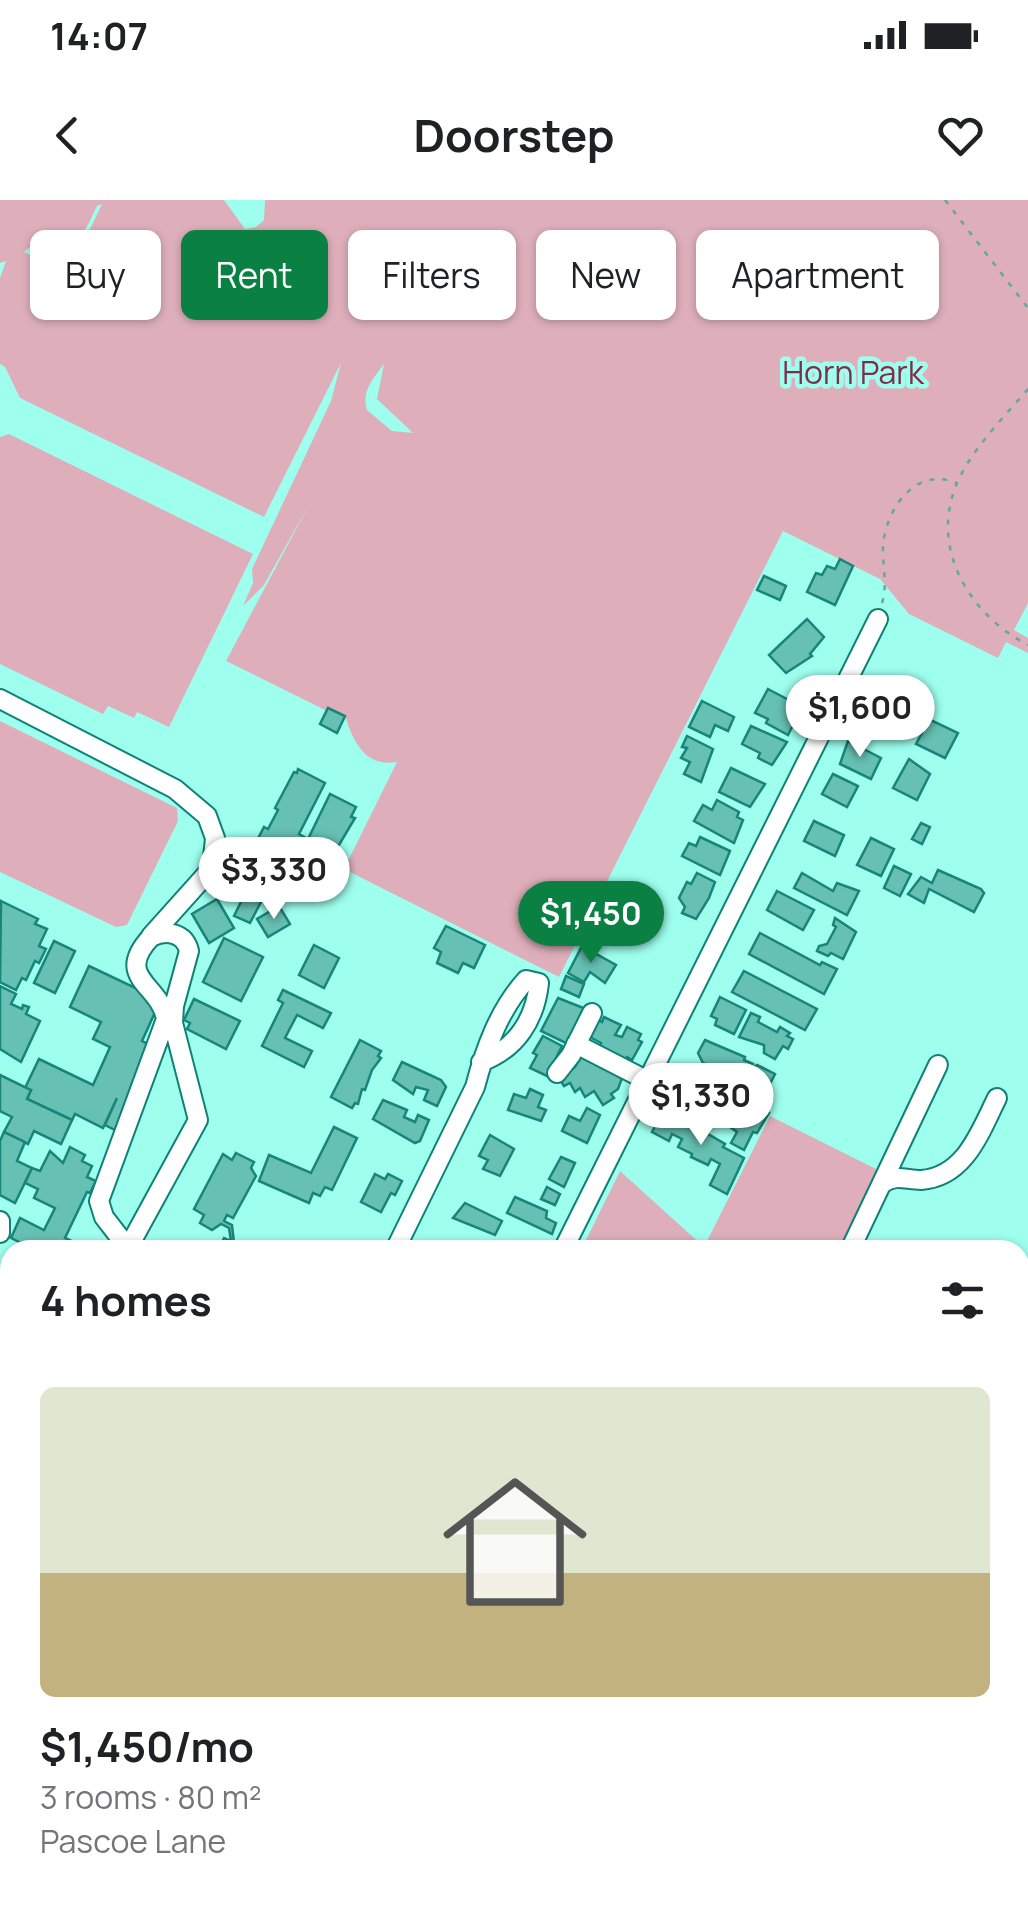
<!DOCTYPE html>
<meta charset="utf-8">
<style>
:root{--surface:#fff;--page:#f2f2f2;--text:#202124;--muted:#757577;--accent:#0b8043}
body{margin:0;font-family:Manrope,sans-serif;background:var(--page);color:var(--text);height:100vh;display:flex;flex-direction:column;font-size:38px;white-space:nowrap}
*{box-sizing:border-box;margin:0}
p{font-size:32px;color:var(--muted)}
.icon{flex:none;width:55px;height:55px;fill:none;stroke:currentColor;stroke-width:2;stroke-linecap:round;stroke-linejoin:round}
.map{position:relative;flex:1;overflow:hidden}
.details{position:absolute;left:0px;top:1040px;width:1030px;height:672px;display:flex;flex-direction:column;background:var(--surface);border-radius:30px 30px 0 0;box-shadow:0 2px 8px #0004}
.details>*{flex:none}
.top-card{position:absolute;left:30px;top:30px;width:970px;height:90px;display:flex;gap:20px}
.price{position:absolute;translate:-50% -85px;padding:0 22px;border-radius:35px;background:#fff;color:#222;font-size:32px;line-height:65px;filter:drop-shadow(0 2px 5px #0008)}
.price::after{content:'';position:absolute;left:50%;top:60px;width:30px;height:22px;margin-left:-15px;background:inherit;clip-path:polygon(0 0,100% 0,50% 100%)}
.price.on{background:var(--accent);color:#fff}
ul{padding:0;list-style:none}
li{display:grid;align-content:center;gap:20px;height:530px;padding:0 40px}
li span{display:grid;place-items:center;height:310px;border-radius:15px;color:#555}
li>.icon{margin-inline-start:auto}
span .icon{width:180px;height:180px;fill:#fffc;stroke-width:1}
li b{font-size:42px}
h2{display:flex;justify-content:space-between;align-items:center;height:120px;padding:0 40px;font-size:42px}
.chip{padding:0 35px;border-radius:15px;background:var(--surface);box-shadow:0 2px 8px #0004;font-size:35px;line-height:90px}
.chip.on{background:var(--accent);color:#fff}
.status{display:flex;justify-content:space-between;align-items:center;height:70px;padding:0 50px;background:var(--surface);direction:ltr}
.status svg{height:28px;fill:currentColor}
header{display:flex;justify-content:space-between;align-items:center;height:130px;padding:0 40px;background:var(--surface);font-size:45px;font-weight:700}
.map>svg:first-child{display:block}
</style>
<div class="status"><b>14:07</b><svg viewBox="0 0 49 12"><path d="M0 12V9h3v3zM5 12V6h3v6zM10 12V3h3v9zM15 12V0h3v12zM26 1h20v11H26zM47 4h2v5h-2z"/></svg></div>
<header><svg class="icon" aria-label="back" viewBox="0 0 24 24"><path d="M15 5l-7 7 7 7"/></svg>Doorstep<svg class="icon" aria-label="heart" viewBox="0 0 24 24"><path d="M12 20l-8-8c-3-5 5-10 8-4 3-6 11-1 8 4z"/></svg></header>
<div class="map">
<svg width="1028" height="1711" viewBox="0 0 1028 1711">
<rect width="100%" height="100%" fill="#9effef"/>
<g fill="#deafba" fill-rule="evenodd">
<path d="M0 0H224L245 29 256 27 264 20 265 0H1028V403L1014 430 1028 438V453L1006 442 998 458 909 414 880 379 783 331 559 777 344 669 397 562C365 567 354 543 345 516L329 508 327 511 226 461 310 303 264 385 243 406 253 383 252 369 331 201 341 163 264 317 20 198 5 167 0 164V78L6 61 0 63ZM102 4 69 73 24 52 40 39C48 40 57 45 65 45 82 44 91 18 97 6ZM384 164 377 199 413 233 392 231 367 210C361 191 373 179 384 164Z"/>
<polygon points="9,234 253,354 169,527 137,512 134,518 108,506 103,514 0,464 0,237"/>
<polygon points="0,521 177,608 178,621 127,725 116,727 0,672"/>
<polygon points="770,916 878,970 838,1050 595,1050 584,1044 620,971 704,1047"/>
</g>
<g fill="#66c0b3" stroke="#178679" stroke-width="2.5">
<polygon points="840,359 853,366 835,405 807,392 816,373 822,375 827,366 835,369"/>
<polygon points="764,376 786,386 780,400 757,390"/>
<polygon points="807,419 824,437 810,454 812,456 786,473 769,455"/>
<polygon points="768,489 802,507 788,535 766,523 768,519 755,513"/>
<polygon points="702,501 734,517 728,531 715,525 710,537 689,527"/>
<polygon points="328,508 345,516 337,533 320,524"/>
<polygon points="918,514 958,533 945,558 916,544 922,533 911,528"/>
<polygon points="751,526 787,542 772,565 758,558 760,553 742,544"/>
<polygon points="687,536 713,549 701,582 684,574 690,562 681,558 687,548 682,547"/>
<polygon points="848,541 881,558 871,579 840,564"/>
<polygon points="909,559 930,574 917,600 893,588"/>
<polygon points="731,568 765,584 750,607 719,592"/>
<polygon points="298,569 325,583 299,634 308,639 330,594 356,607 351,617 355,618 330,660 334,662 320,689 316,687 312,696 286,683 290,674 281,670 276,679 250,666 255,656 250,654 264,627 268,629 278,610 275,608 294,572 297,573"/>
<polygon points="833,574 858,586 847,607 822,594"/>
<polygon points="717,600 739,612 737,617 743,620 734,643 694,621 703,605 712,610"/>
<polygon points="814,621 844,635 835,656 804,641"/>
<polygon points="921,623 930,627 922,644 912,639"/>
<polygon points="700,637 730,651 720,675 682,656 689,643 696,646"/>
<polygon points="871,638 894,649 881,676 857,665"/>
<polygon points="894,666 911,674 900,696 884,688"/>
<polygon points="938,670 981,689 984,693 974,712 929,689 924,703 908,694 921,677 932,683"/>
<polygon points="697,673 715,682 709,698 696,719 682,713 685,707 679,698 687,682 691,684"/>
<polygon points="802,673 833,691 837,683 859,691 847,715 794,688"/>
<polygon points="777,691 814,710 803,730 767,710"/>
<polygon points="246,692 262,700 250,723 234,716"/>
<polygon points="217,699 234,728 209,743 192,714"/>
<polygon points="1,701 38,719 35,724 47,729 39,746 46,749 39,763 35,761 26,780 22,778 16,790 0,782"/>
<polygon points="279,706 290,724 268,737 257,719"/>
<polygon points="835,718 856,732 843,759 831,753 828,756 817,751 819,746 827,744 836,727 833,725"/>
<polygon points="446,726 485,745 474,768 463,763 458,773 437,763 441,752 434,748"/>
<polygon points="760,733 820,765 822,762 837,769 824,794 749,754"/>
<polygon points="224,738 263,757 241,801 203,782"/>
<polygon points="54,741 75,751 55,793 34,783"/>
<polygon points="314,745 339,758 324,788 299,775"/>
<polygon points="582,746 616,765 605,783 590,772 584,782 568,773"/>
<polygon points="89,766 142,791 151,797 148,803 157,808 142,841 150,845 115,930 105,925 117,898 103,928 75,914 72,920 27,899 31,890 25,888 39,859 93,885 110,847 93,839 101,822 70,807"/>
<polygon points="744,771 817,809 805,830 732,792"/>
<polygon points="566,776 584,784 579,797 561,789"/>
<polygon points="0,786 16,794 11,804 22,809 23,805 29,807 26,814 40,821 21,862 0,849"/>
<polygon points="283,790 331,813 323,828 297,815 285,838 312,851 304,867 262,846 283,803 278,800"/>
<polygon points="720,797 746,810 734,834 715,825 717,819 711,816"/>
<polygon points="558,798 586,809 570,845 541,831"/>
<polygon points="194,799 240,821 226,849 187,829 190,823 184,820"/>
<polygon points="751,813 760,817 758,822 777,832 780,827 790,833 787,836 793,839 788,849 783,846 775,859 764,853 764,845 739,837"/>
<polygon points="604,817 621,825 615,835 622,837 627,827 641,834 638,840 642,842 632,860 627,857 624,862 599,849 601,843 588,836 594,824 599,820 602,822"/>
<polygon points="543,836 562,846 547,876 530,868 537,855 533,853"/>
<polygon points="360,840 381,851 378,856 381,858 372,870 365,890 362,889 358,904 355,903 352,908 331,897"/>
<polygon points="705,840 745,857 744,860 753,864 752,868 757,865 775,874 762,900 752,894 754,890 734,879 736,877 703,863 698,853"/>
<polygon points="581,856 622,878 618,889 611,894 614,898 603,905 594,891 585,897 580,888 575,892 570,883 564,886 559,878 575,867"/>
<polygon points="402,862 441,880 446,887 437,906 424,900 428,890 416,887 413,894 393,880"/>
<polygon points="684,868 769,913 757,933 753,932 744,950 731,943 737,932 720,920 721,913 713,908 706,912 674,898 684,880 679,878"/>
<polygon points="0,875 31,890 27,899 72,920 61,944 34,931 28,944 4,932 12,917 0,911"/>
<polygon points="530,889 543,895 538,907 546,910 541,921 508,910 514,894 526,898"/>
<polygon points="383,900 407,910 404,917 415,922 418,915 429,920 420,941 415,943 373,919"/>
<polygon points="587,908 600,915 587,943 562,931 569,916 580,921"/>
<polygon points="665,908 692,922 691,924 725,944 723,947 744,958 727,994 710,985 720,964 711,959 708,965 691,957 692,954 678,947 682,939 672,934 669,941 652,932"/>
<polygon points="334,927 357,938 332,990 325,987 320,996 313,993 309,1003 259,981 269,955 311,973"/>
<polygon points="4,932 25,942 17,961 32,968 15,1003 0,995 0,941"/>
<polygon points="490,935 514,949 500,976 483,969 488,960 479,956"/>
<polygon points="70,947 85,955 82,961 92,966 87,977 96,981 90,993 87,992 65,1038 74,1042 70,1050 35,1050 11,1038 20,1018 44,1030 55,1008 34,998 38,989 25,983 32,968 40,971 50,951 63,963"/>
<polygon points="236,953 254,962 251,968 256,976 233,1018 227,1015 224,1021 232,1025 234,1043 243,1047 241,1050 218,1050 224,1038 231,1041 229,1028 221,1024 212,1030 200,1023 204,1015 194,1009 223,954 232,960"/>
<polygon points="561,957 575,963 564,987 549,979"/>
<polygon points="375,974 385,979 388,974 402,981 395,995 391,993 381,1012 361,1002"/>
<polygon points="547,987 560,994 555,1005 541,999"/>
<polygon points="515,997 547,1011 546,1018 556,1023 552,1034 507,1013"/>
<polygon points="465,1003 502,1021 495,1035 453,1018"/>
<polygon points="41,1702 61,1702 59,1706 65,1709 37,1711"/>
<polygon points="728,1702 767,1702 775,1707 778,1702 786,1702 784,1711 734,1711 726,1707"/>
</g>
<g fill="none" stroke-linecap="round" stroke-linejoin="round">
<defs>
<g id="minor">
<polyline points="0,499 175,589 207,616 215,638 212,668 151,736"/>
<polyline points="576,844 648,881"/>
<polyline points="557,873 571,855 592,813"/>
<path d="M883 983C896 974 906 980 921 980 965 977 980 932 997 898"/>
<polyline points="0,1021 0,1033"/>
<path d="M127 1050 128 1048 198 920 173 823 174 806 189 751C185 733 166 729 151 737 113 778 160 784 166 819L99 1001 104 1017 128 1048 130 1050"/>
<path d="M395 1050 475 887C485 849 499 810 526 780L539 783C535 820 516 849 481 862"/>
<polyline points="563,1050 878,419"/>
<polyline points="850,1050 938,865"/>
<polyline points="0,1099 10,1102"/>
<polyline points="1020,1114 1028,1109"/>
<polyline points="1020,1653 1028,1638"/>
<polyline points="266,1711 270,1702"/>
<polyline points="524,1711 528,1702"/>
<polyline points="675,1711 680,1702"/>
<polyline points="991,1711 995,1702"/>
</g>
<g id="highway">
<polyline points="0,1477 10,1482"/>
<polyline points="0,1516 10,1521"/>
<polyline points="368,1702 385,1711"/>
<polyline points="444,1702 461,1711"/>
</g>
</defs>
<use href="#minor" stroke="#0e8275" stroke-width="22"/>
<use href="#highway" stroke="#fff" stroke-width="30"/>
<g stroke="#61a99d" stroke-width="2.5" stroke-dasharray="5 8" stroke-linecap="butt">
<polyline points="945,0 1028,108"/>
<path d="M1028 189C1004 217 972 249 957 283 929 349 970 415 1028 445"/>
<path d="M882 403C888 384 882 365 883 346 886 308 916 266 956 283"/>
<polyline points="0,1451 10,1457"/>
<polyline points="1020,1621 1028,1605"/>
<polyline points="327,1702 344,1711"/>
<polyline points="492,1702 507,1710"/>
</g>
<use href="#minor" stroke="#fff" stroke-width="18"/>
<use href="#highway" stroke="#d3832d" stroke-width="25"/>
</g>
<g text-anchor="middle" stroke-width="9" stroke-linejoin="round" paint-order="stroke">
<g font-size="32" fill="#812d49" stroke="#9effef">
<text x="853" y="184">Horn Park</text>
</g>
</g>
</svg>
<b class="price" style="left:860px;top:560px">$1,600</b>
<b class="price" style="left:274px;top:722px">$3,330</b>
<b class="price on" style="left:591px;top:766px">$1,450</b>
<b class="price" style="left:701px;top:948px">$1,330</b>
<div class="top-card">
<a class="chip">Buy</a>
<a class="chip on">Rent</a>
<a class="chip">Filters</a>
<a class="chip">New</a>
<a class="chip">Apartment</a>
</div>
<section class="details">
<h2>4 homes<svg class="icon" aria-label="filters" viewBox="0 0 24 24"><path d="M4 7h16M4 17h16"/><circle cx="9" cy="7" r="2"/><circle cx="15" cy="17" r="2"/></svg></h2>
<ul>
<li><span style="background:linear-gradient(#dfe7d0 60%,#c2b280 0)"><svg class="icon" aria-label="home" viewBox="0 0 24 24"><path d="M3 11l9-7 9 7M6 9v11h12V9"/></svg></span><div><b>$1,450/mo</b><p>3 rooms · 80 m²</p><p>Pascoe Lane</p></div></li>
</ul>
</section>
</div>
